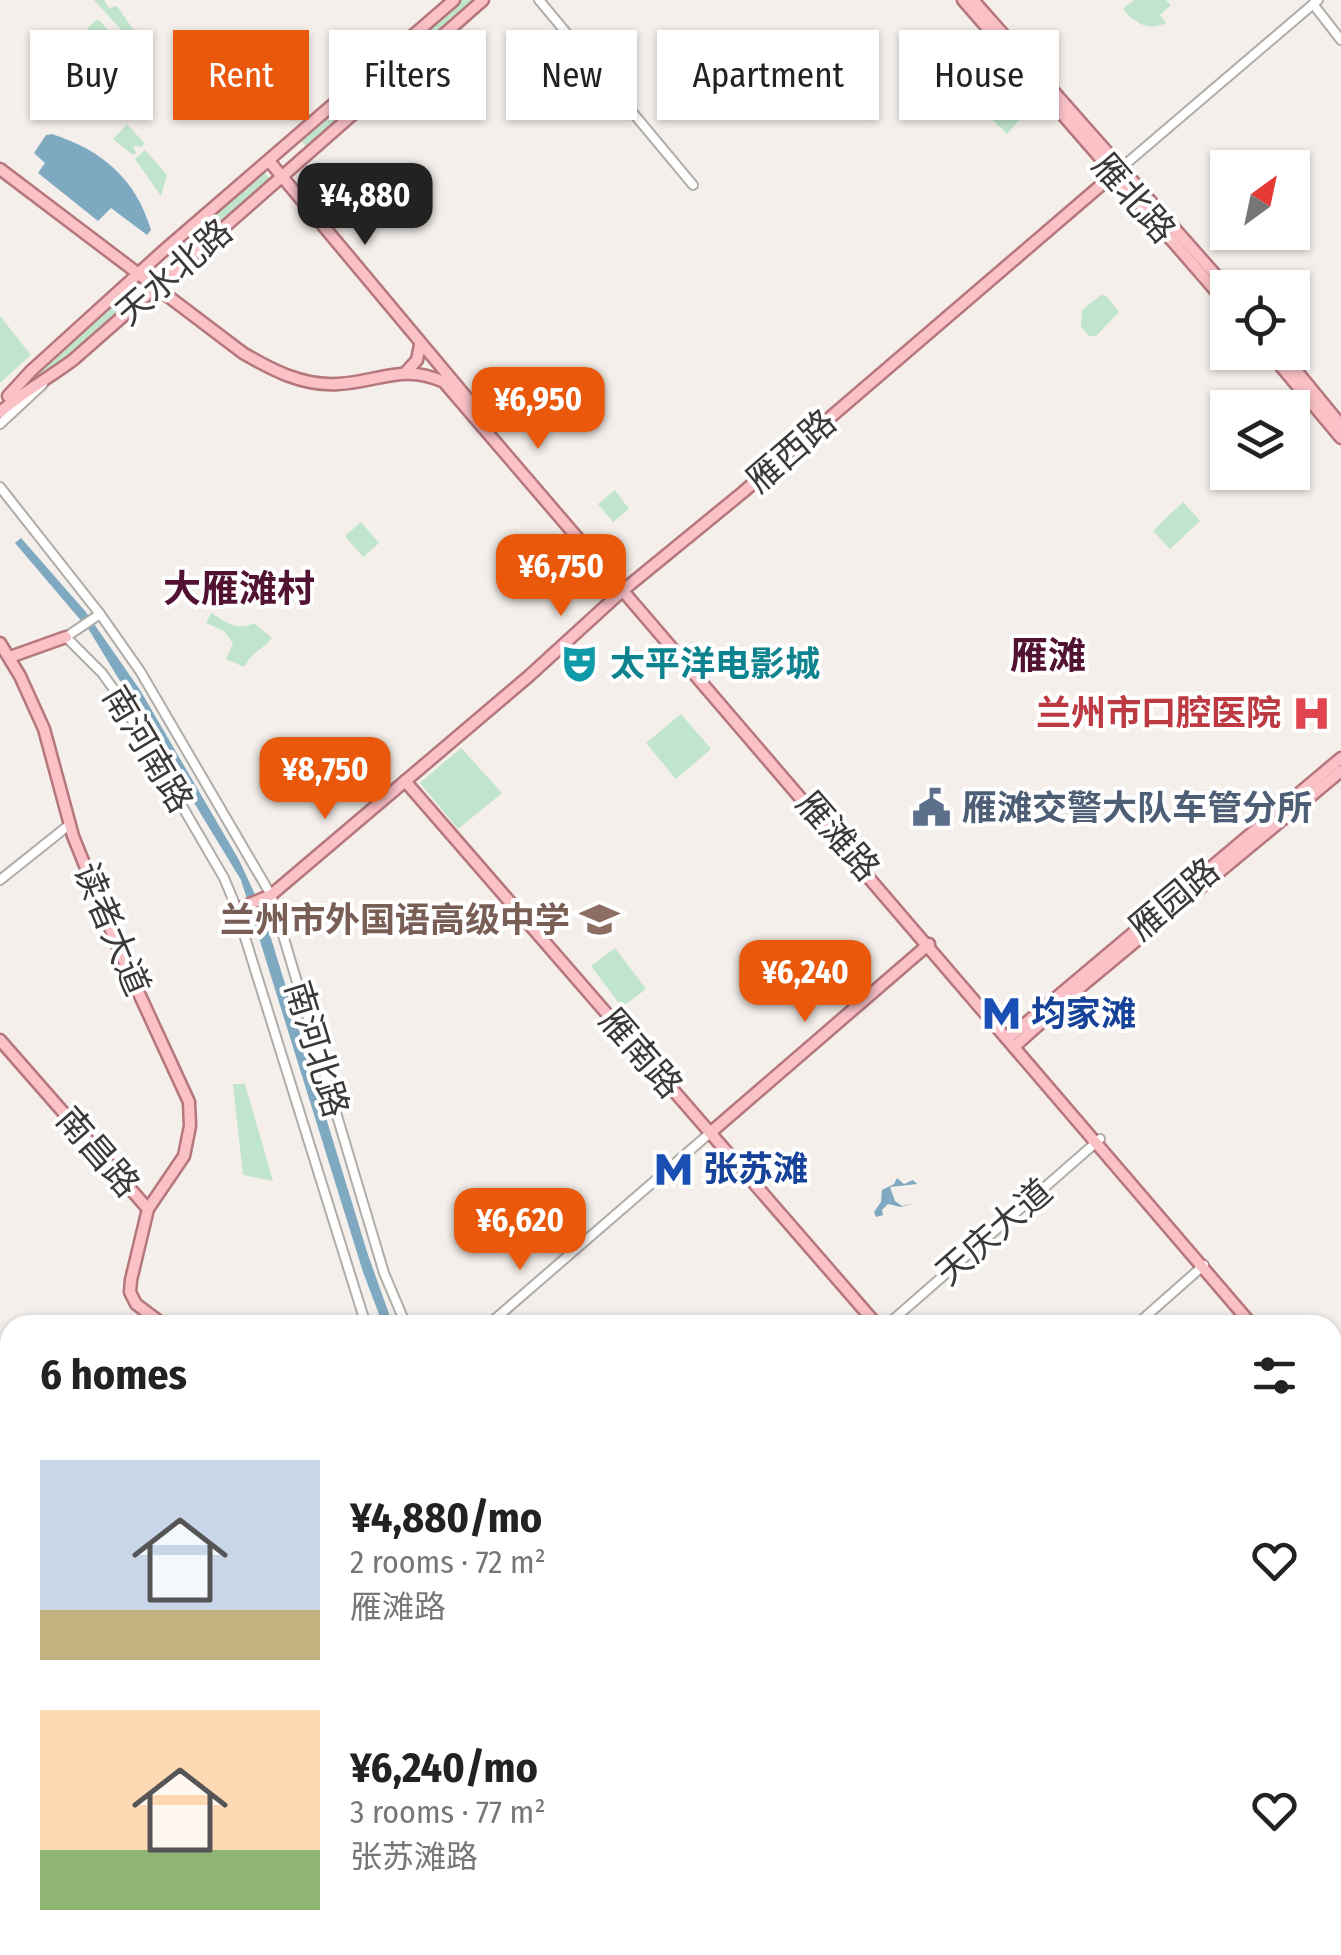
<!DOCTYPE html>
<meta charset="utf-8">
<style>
:root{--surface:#fff;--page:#f2f2f2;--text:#222;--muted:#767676;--accent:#ea580c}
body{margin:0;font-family:"Fira Sans Condensed","Noto Sans SC",sans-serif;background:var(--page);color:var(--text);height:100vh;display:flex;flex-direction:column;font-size:38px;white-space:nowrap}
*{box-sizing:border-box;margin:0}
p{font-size:32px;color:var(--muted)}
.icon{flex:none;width:55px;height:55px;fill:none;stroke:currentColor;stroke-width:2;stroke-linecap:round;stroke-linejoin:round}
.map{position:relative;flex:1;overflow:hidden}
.sheet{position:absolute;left:0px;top:1315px;width:1342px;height:640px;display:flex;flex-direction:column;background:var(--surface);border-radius:30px 30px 0 0;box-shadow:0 2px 8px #0004}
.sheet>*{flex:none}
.top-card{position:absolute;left:30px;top:30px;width:1282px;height:90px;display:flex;gap:20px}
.needle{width:65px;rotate:33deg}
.tools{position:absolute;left:1210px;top:150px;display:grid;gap:20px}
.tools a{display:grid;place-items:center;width:100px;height:100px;border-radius:0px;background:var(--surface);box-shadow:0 2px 8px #0004;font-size:50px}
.price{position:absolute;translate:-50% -85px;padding:0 22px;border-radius:20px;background:var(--accent);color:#fff;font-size:32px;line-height:65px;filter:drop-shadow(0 2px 5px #0008)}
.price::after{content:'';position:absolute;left:50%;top:60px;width:30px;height:22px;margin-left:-15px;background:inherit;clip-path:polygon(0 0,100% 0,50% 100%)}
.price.on{background:#222;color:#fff}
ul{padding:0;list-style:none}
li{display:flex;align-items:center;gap:30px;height:250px;padding:0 40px}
li span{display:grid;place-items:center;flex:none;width:280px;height:200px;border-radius:0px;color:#555}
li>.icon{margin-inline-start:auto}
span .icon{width:120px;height:120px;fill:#fffc;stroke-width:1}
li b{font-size:42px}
h2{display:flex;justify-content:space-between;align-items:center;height:120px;padding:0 40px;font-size:42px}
.tag{padding:0 35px;border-radius:0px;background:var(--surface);box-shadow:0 2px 8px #0004;font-size:35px;line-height:90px}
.tag.on{background:var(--accent);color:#fff}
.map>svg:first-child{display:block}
</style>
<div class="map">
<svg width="1341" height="1955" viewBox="0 0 1341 1955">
<rect width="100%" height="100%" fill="#f4efea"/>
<g fill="#c1e4cc">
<polygon points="94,0 104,0 109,8 117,6 135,32 129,38"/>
<polygon points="461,0 477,0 416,54 409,46"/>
<path d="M1134 0H1166L1171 5 1160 15 1166 23C1148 32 1135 23 1123 9Z"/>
<polygon points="98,19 121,45 116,49 109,41 103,46 87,28"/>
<polygon points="383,68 390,75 308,148 301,141"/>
<polygon points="1006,79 1033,104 1007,134 980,108"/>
<polygon points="127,124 144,143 142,147 133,146 136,153 133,155 113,139"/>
<polygon points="145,150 167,175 161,196 135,159"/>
<polygon points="264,172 271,180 190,251 184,244"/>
<polygon points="130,289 136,296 64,358 21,390 61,349"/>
<polygon points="1101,295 1106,296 1119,312 1096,336 1089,336 1081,327 1082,310"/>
<polygon points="0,316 31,355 0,383"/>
<polygon points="615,490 629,509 613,522 598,504"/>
<polygon points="1183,502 1200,521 1170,549 1153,531"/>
<polygon points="361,522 379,543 363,557 345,536"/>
<path d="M211 613C226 622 238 632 254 623L272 638C262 650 252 652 244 667L226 659 233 643 224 631 206 623Z"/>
<polygon points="681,714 711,749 676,779 646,743"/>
<polygon points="461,748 502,793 458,829 420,783"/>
<polygon points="615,948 646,989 622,1007 591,966"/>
<polygon points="233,1084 245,1084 273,1181 243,1175"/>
<polygon points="1036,1945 1110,1945 1102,1955 1045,1955"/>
</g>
<g fill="#7fa9c1">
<path d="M52 134C102 150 136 179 151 230L147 235 111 208 98 221 38 173 45 163 34 153 46 135Z"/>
<polygon points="21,538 85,611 140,690 239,860 263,912 368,1255 393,1325 381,1325 377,1319 380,1317 363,1272 241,880 89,630 15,543"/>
<polygon points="897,1178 904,1184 913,1180 917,1184 890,1187 895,1201 902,1206 916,1203 901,1207 888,1204 882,1210 883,1215 876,1217 874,1212 881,1202 882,1190 894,1184"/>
</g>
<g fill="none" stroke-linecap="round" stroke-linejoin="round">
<polyline stroke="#7fa9c1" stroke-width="2.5" points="0,1589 10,1580"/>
<defs>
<g id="minor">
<polyline points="539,0 693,185"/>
<polyline points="1313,4 1341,40"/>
<polyline points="1121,168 1318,0"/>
<polyline points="0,424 43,384"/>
<polyline points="0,487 100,614 140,671 271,895 384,1273 406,1325"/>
<polyline points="100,614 66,637 102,673 115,691 224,878 234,902 366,1325"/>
<polyline points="0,880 69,825"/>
<polyline points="488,1325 710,1133"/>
<polyline points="887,1325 1100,1139"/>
<polyline points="1136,1325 1204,1265"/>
<polyline points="1332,1550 1341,1542"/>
<polyline points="0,1566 10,1557"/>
<polyline points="0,1606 10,1597"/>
<polyline points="1123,1945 1129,1955"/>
<polyline points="1164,1945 1169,1955"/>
</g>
<g id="major">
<polyline points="963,0 1228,305"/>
<polyline points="973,0 1228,289"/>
<polyline points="269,161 488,423"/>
<path d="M0 169 243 353C272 370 302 386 338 384 378 382 404 363 444 382L1252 1325"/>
<polyline points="1269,352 1341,438"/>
<polyline points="1281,352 1341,425"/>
<polyline points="406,372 417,360 420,345"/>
<polyline points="8,396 31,371 161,253 454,0"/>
<path d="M0 412C23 392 49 378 73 360L483 0"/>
<polyline points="0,643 20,676 44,729 73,836 119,950 189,1102 190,1126 184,1156 148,1209 131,1280 130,1292 136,1304 164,1325"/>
<polyline points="10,657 66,637"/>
<polyline points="405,781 877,1325"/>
<polyline points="236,910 271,895 529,676 621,592 742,493 1121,168"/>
<polyline points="1007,1039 1341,758"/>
<polyline points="0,1040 148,1209"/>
<polyline points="1014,1047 1083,985 1341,771"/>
<polyline points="710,1133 929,944"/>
<polyline points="1332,1417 1341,1426"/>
<polyline points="0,1495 10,1507"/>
<polyline points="1332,1849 1341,1859"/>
<polyline points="236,1945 241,1955"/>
<polyline points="244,1945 248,1955"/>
<polyline points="716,1945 725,1955"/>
<polyline points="1203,1955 1215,1945"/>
</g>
</defs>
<use href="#minor" stroke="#b0aca7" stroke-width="12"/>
<use href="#major" stroke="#b5777c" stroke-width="15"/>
<use href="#minor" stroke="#fff" stroke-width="8"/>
<use href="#major" stroke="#fac1c7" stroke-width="10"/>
</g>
<defs>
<symbol id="theatre-bare" viewBox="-9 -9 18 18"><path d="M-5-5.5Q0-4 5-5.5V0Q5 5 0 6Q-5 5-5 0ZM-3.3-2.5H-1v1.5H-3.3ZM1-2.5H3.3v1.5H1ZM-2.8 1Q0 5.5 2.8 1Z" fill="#0f9aa8" stroke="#fff" stroke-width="2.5" paint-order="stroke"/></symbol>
<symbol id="hospital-bare" viewBox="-9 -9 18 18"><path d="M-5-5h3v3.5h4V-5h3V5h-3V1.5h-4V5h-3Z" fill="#e0444e" stroke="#fff" stroke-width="2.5" paint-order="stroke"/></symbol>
<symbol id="civic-bare" viewBox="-9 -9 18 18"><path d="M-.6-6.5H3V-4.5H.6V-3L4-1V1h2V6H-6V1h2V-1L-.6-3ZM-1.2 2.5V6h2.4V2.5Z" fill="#5c6f8a" stroke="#fff" stroke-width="2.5" paint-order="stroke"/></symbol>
<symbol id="university-bare" viewBox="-9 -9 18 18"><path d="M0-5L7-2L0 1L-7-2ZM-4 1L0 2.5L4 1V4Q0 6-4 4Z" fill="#8d6e63" stroke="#fff" stroke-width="2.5" paint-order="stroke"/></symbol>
<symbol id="metro-bare" viewBox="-9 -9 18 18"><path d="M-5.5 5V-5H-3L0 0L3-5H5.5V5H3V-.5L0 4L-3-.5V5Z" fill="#1a4fb4" stroke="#fff" stroke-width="2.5" paint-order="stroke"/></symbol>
</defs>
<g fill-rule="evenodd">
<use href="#theatre-bare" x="552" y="636" width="55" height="55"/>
<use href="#hospital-bare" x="1284" y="686" width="55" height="55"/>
<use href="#civic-bare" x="904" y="780" width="55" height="55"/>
<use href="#university-bare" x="572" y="892" width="55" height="55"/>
<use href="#metro-bare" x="974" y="986" width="55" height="55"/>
<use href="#metro-bare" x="646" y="1142" width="55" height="55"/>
</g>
<g text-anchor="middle" stroke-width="8" stroke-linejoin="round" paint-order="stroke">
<g font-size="35" fill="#3c3a38" stroke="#fff">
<text transform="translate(1134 198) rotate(49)" y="12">雁北路</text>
<text transform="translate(174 272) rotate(-41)" y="12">天水北路</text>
<text transform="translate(791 451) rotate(-41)" y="12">雁西路</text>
<text transform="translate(148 749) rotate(59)" y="12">南河南路</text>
<text transform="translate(838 836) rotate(49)" y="12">雁滩路</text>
<text transform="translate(1174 899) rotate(-40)" y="12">雁园路</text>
<text transform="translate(112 929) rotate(67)" y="12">读者大道</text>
<text transform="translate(317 1049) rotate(73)" y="12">南河北路</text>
<text transform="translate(641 1053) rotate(49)" y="12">雁南路</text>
<text transform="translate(98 1152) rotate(49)" y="12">南昌路</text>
<text transform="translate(994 1232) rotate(-41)" y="12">天庆大道</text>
</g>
<g font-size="35" font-weight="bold" fill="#0d838f" stroke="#fff" text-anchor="start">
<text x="610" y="676">太平洋电影城</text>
</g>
<g font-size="35" font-weight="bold" fill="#be3a42" stroke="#fff" text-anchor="end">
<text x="1281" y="725">兰州市口腔医院</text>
</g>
<g font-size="35" font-weight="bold" fill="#4e5e75" stroke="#fff" text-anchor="start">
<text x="962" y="820">雁滩交警大队车管分所</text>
</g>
<g font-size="35" font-weight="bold" fill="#785e54" stroke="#fff" text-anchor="end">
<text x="570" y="932">兰州市外国语高级中学</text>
</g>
<g font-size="35" font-weight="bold" fill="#164399" stroke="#fff" text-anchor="start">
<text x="1031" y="1026">均家滩</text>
<text x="703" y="1181">张苏滩</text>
</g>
<g font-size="38" font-weight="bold" fill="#521232" stroke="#fff">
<text x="239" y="602">大雁滩村</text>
<text x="1048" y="669">雁滩</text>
</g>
</g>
</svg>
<div class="tools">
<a><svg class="needle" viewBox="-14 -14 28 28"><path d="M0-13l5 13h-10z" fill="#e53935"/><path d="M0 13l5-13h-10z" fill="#767676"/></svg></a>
<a><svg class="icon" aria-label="locate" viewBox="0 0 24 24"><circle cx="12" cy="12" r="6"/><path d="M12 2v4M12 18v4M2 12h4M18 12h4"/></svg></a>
<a><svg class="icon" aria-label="layers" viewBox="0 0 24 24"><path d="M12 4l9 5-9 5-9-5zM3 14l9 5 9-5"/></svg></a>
</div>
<b class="price on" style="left:365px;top:248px">¥4,880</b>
<b class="price" style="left:538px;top:452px">¥6,950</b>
<b class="price" style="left:561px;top:619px">¥6,750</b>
<b class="price" style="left:325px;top:822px">¥8,750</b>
<b class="price" style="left:805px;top:1025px">¥6,240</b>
<b class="price" style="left:520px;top:1273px">¥6,620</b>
<div class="top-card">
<a class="tag">Buy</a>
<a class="tag on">Rent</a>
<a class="tag">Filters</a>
<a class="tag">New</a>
<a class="tag">Apartment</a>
<a class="tag">House</a>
</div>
<section class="sheet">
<h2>6 homes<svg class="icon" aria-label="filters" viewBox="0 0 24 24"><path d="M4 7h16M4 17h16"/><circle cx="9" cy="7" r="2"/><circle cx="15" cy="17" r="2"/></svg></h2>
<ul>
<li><span style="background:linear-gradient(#c9d6e8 75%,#c2b280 0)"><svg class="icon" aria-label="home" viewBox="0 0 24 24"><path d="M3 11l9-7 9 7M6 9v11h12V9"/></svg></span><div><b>¥4,880/mo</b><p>2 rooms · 72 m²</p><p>雁滩路</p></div><svg class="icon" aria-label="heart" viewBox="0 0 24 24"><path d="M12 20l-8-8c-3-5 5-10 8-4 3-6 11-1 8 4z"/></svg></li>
<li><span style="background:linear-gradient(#ffd9b3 70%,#8fb573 0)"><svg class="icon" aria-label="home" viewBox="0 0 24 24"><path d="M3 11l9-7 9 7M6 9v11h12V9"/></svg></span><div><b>¥6,240/mo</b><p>3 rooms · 77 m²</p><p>张苏滩路</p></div><svg class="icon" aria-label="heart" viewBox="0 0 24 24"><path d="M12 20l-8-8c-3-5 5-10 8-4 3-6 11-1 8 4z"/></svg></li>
</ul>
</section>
</div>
